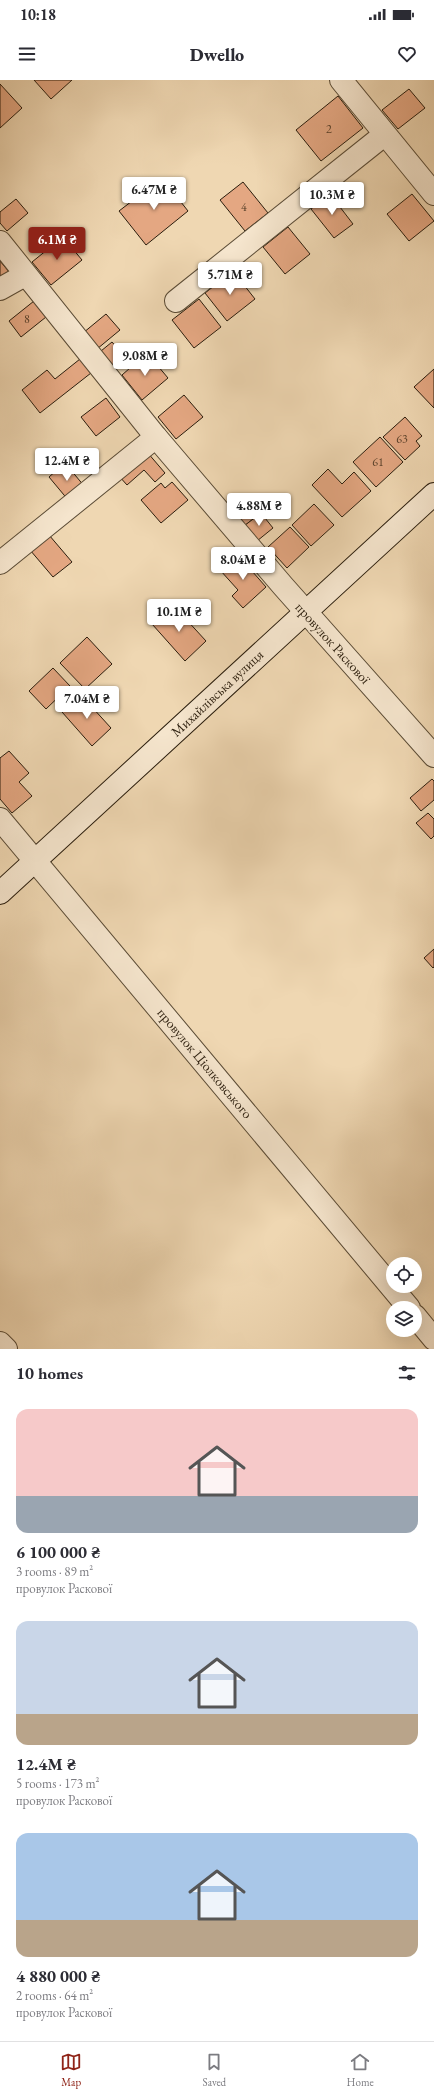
<!DOCTYPE html>
<meta charset="utf-8">
<style>
:root{--surface:#fff;--page:#f2f2f3;--text:#2b2b33;--muted:#7c7c81;--line:#e1e1e2;--accent:#8f2418}
body{margin:0;font-family:"EB Garamond",serif;background:var(--page);color:var(--text);height:100vh;display:flex;flex-direction:column;font-size:15px;white-space:nowrap}
*{box-sizing:border-box;margin:0}
p{font-size:13px;color:var(--muted)}
.icon{flex:none;width:22px;height:22px;fill:none;stroke:currentColor;stroke-width:2;stroke-linecap:round;stroke-linejoin:round}
.map{position:relative;height:1269px;overflow:hidden}
.drawer{display:flex;flex-direction:column;background:var(--surface);flex:1}
.drawer>*{flex:none}
.buttons{position:absolute;left:386px;top:1177px;display:grid;gap:8px}
.buttons a{display:grid;place-items:center;width:36px;height:36px;border-radius:50%;background:var(--surface);box-shadow:0 4px 16px #0002;font-size:20px}
.price{position:absolute;translate:-50% -34px;padding:0 9px;border-radius:4px;background:#fff;color:#222;font-size:13px;line-height:26px;filter:drop-shadow(0 1px 2px #0008)}
.price::after{content:'';position:absolute;left:50%;top:24px;width:12px;height:9px;margin-left:-6px;background:inherit;clip-path:polygon(0 0,100% 0,50% 100%)}
.price.on{background:var(--accent);color:#fff}
ul{padding:0;list-style:none}
li{display:grid;align-content:center;gap:8px;height:212px;padding:0 16px}
li span{display:grid;place-items:center;height:124px;border-radius:12px;color:#555}
li>.icon{margin-inline-start:auto}
span .icon{width:72px;height:72px;fill:#fffc;stroke-width:1}
li b{font-size:17px}
h2{display:flex;justify-content:space-between;align-items:center;height:48px;padding:0 16px;font-size:17px}
.status{display:flex;justify-content:space-between;align-items:center;height:28px;padding:0 20px;background:var(--surface);direction:ltr}
.status svg{height:11px;fill:currentColor}
header{display:flex;justify-content:space-between;align-items:center;height:52px;padding:0 16px;background:var(--surface);font-size:18px;font-weight:800}
.tabs{display:flex;justify-content:space-around;align-items:center;height:56px;border-top:1px solid var(--line);background:var(--surface);font-size:11px;color:var(--muted)}
.tabs a{display:grid;justify-items:center;gap:2px}
.tabs .on{color:var(--accent)}
.map>svg:first-child{display:block}
</style>
<div class="status"><b>10:18</b><svg viewBox="0 0 49 12"><path d="M0 12V9h3v3zM5 12V6h3v6zM10 12V3h3v9zM15 12V0h3v12zM26 1h20v11H26zM47 4h2v5h-2z"/></svg></div>
<header><svg class="icon" aria-label="menu" viewBox="0 0 24 24"><path d="M4 6h16M4 12h16M4 18h16"/></svg>Dwello<svg class="icon" aria-label="heart" viewBox="0 0 24 24"><path d="M12 20l-8-8c-3-5 5-10 8-4 3-6 11-1 8 4z"/></svg></header>
<div class="map">
<svg width="434" height="1269" viewBox="0 0 434 1269">
<rect width="100%" height="100%" fill="#efd7b2"/>
<filter id="stains"><feTurbulence type="fractalNoise" baseFrequency=".005" numOctaves="4"/><feColorMatrix values="0 0 0 0 .2 0 0 0 0 .09 0 0 0 0 .02 0 0 0 .5 -.17"/></filter>
<radialGradient id="worn" r=".72"><stop offset=".6" stop-color="#630" stop-opacity="0"/><stop offset="1" stop-color="#630" stop-opacity=".3"/></radialGradient>
<g fill="#e4a782" stroke="#2a1d0d">
<polygon points="34,0 72,0 51,19"/>
<polygon points="0,4 22,28 0,48"/>
<polygon points="409,9 425,28 398,49 382,30"/>
<polygon points="338,16 363,48 321,81 296,50"/>
<polygon points="162,98 188,131 146,165 119,131"/>
<polygon points="243,102 268,133 245,151 220,120"/>
<polygon points="330,114 353,144 334,158 311,129"/>
<polygon points="412,114 434,141 409,161 387,134"/>
<polygon points="16,119 28,133 7,151 0,143 0,132"/>
<polygon points="288,147 310,174 285,194 263,167"/>
<polygon points="63,157 82,180 51,205 32,182"/>
<polygon points="0,181 10,193 0,202"/>
<polygon points="233,191 255,219 227,241 205,213"/>
<polygon points="199,219 221,247 194,268 172,240"/>
<polygon points="34,221 46,237 21,257 9,241"/>
<polygon points="106,234 120,250 97,269 83,253"/>
<polygon points="112,262 119,270 124,265 132,274 115,288 101,271"/>
<polygon points="147,273 168,298 142,320 122,295"/>
<polygon points="80,279 91,293 40,333 22,310 47,290 55,299"/>
<polygon points="434,289 434,328 414,307"/>
<polygon points="184,315 203,337 176,359 158,337"/>
<polygon points="106,318 120,337 96,356 81,337"/>
<polygon points="405,337 422,356 416,361 420,366 405,380 383,357"/>
<polygon points="380,357 403,382 376,407 353,382"/>
<polygon points="147,372 165,393 155,402 144,390 127,405 119,396"/>
<polygon points="65,383 85,407 69,421 49,397"/>
<polygon points="328,389 342,404 354,392 371,411 342,437 312,405"/>
<polygon points="172,402 188,420 161,443 141,420 161,403 165,408"/>
<polygon points="254,424 261,433 244,446 237,438"/>
<polygon points="314,424 334,445 311,466 292,445"/>
<polygon points="261,433 273,448 257,461 244,446"/>
<polygon points="290,447 309,467 287,488 268,467"/>
<polygon points="49,455 72,482 53,497 30,470"/>
<polygon points="237,474 266,507 243,528 232,516 238,510 220,490"/>
<polygon points="173,525 206,561 185,581 152,544"/>
<polygon points="87,557 112,584 85,609 60,583"/>
<polygon points="53,588 70,606 46,629 29,611"/>
<polygon points="81,615 111,648 92,666 62,632"/>
<polygon points="9,671 29,693 19,702 32,716 12,733 0,719 0,678"/>
<polygon points="432,699 434,701 434,720 421,731 410,718"/>
<polygon points="428,733 434,739 434,756 431,759 416,743"/>
<polygon points="434,869 434,887 433,888 424,878"/>
</g>
<g fill="none" stroke-linecap="round" stroke-linejoin="round">
<defs>
<g id="minor">
<polyline points="341,0 434,114"/>
<polyline points="0,162 156,357 283,506 434,676"/>
<polyline points="0,209 25,195"/>
<polyline points="176,221 384,55"/>
<polyline points="0,483 156,357"/>
<polyline points="0,739 409,1228"/>
<polyline points="415,1236 434,1259"/>
<polyline points="0,1263 6,1269"/>
</g>
<polyline id="secondary" points="0,813 434,414"/>
</defs>
<use href="#minor" stroke="#5b4c36" stroke-width="24"/>
<use href="#secondary" stroke="#2a1d0d" stroke-width="24"/>
<use href="#minor" stroke="#f5e5cd" stroke-width="22"/>
<use href="#secondary" stroke="#f5e5cd" stroke-width="22"/>
</g>
<g text-anchor="middle" stroke-width="3.5" stroke-linejoin="round" paint-order="stroke">
<g font-size="12" fill="#58402a">
<text x="329" y="53">2</text>
<text x="244" y="131">4</text>
<text x="27" y="243">8</text>
<text x="402" y="363">63</text>
<text x="378" y="386">61</text>
</g>
<g font-size="14" fill="#2a1d0d" stroke="#f5e5cd">
<text transform="translate(333 563) rotate(48)" y="5">провулок Раскової</text>
<text transform="translate(217 613) rotate(-43)" y="5">Михайлівська вулиця</text>
<text transform="translate(205 983) rotate(50)" y="5">провулок Ціолковського</text>
</g>
</g>
<rect width="100%" height="100%" filter="url(#stains)"/>
<rect width="100%" height="100%" fill="url(#worn)"/>
</svg>
<div class="buttons">
<a><svg class="icon" aria-label="locate" viewBox="0 0 24 24"><circle cx="12" cy="12" r="6"/><path d="M12 2v4M12 18v4M2 12h4M18 12h4"/></svg></a>
<a><svg class="icon" aria-label="layers" viewBox="0 0 24 24"><path d="M12 4l9 5-9 5-9-5zM3 14l9 5 9-5"/></svg></a>
</div>
<b class="price" style="left:154px;top:131px">6.47M ₴</b>
<b class="price" style="left:332px;top:136px">10.3M ₴</b>
<b class="price on" style="left:57px;top:181px">6.1M ₴</b>
<b class="price" style="left:230px;top:216px">5.71M ₴</b>
<b class="price" style="left:145px;top:297px">9.08M ₴</b>
<b class="price" style="left:67px;top:402px">12.4M ₴</b>
<b class="price" style="left:259px;top:447px">4.88M ₴</b>
<b class="price" style="left:243px;top:501px">8.04M ₴</b>
<b class="price" style="left:179px;top:553px">10.1M ₴</b>
<b class="price" style="left:87px;top:640px">7.04M ₴</b>
</div>
<section class="drawer">
<h2>10 homes<svg class="icon" aria-label="filters" viewBox="0 0 24 24"><path d="M4 7h16M4 17h16"/><circle cx="9" cy="7" r="2"/><circle cx="15" cy="17" r="2"/></svg></h2>
<ul>
<li><span style="background:linear-gradient(#f6c9c9 70%,#9aa5b1 0)"><svg class="icon" aria-label="home" viewBox="0 0 24 24"><path d="M3 11l9-7 9 7M6 9v11h12V9"/></svg></span><div><b>6 100 000 ₴</b><p>3 rooms · 89 m²</p><p>провулок Раскової</p></div></li>
<li><span style="background:linear-gradient(#c9d6e8 75%,#b9a48a 0)"><svg class="icon" aria-label="home" viewBox="0 0 24 24"><path d="M3 11l9-7 9 7M6 9v11h12V9"/></svg></span><div><b>12.4M ₴</b><p>5 rooms · 173 m²</p><p>провулок Раскової</p></div></li>
<li><span style="background:linear-gradient(#a9c7e8 70%,#b9a48a 0)"><svg class="icon" aria-label="home" viewBox="0 0 24 24"><path d="M3 11l9-7 9 7M6 9v11h12V9"/></svg></span><div><b>4 880 000 ₴</b><p>2 rooms · 64 m²</p><p>провулок Раскової</p></div></li>
</ul>
</section>
<nav class="tabs">
<a class="on"><svg class="icon" aria-label="map" viewBox="0 0 24 24"><path d="M3 6l6-2 6 2 6-2v14l-6 2-6-2-6 2zM9 4v14M15 6v14"/></svg>Map</a>
<a><svg class="icon" aria-label="saved" viewBox="0 0 24 24"><path d="M7 4h10v16l-5-4-5 4z"/></svg>Saved</a>
<a><svg class="icon" aria-label="home" viewBox="0 0 24 24"><path d="M3 11l9-7 9 7M6 9v11h12V9"/></svg>Home</a>
</nav>
